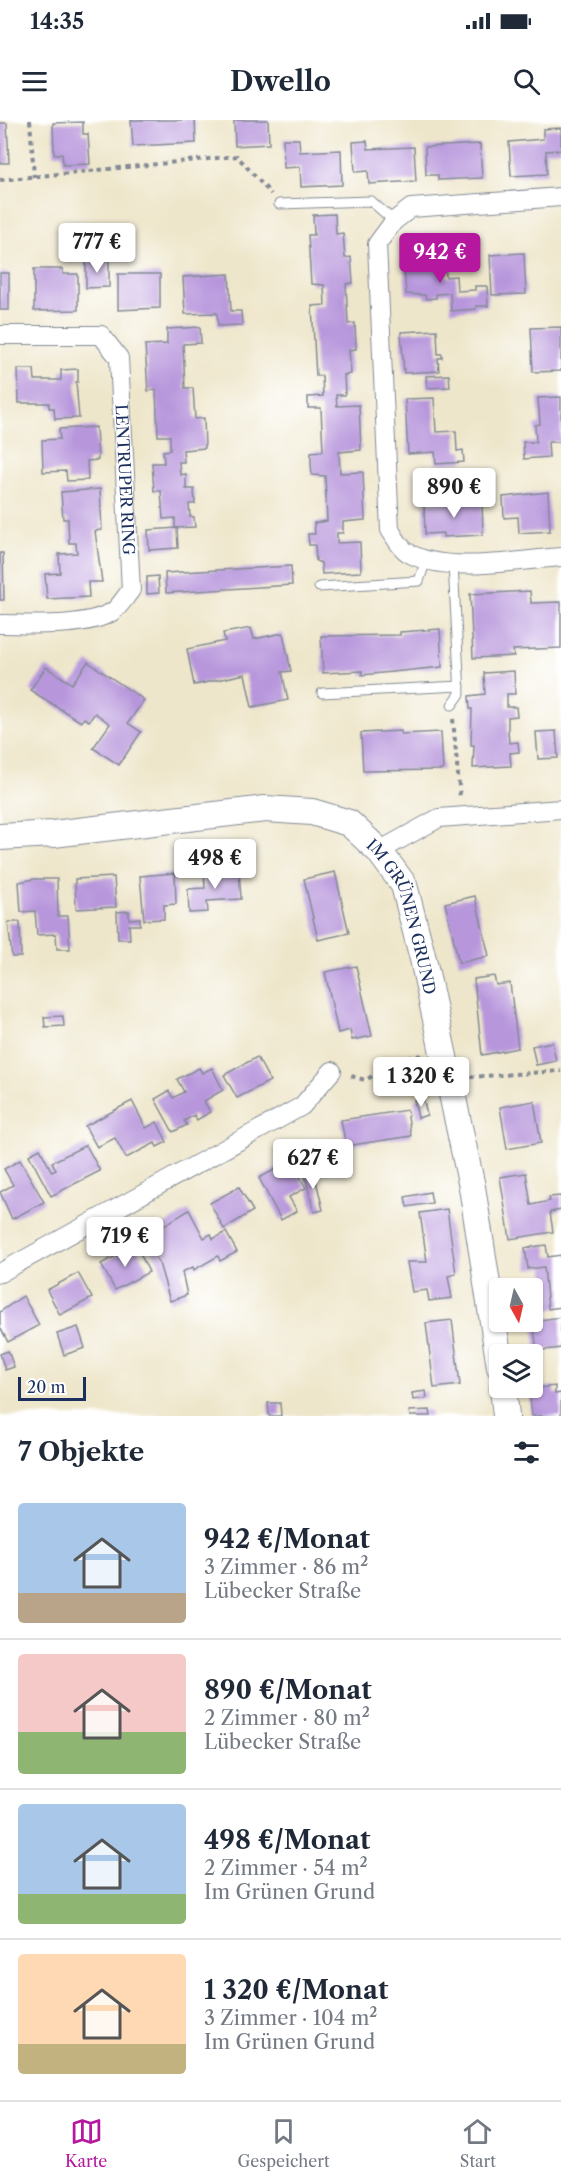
<!DOCTYPE html>
<html lang="de">
<meta charset="utf-8">
<style>
:root{--surface:#fff;--page:#f6f6f7;--text:#1f2937;--muted:#747a83;--line:#e0e1e3;--accent:#b5179e}
body{margin:0;font-family:"Libre Caslon Text",serif;background:var(--page);color:var(--text);height:100vh;display:flex;flex-direction:column;font-size:22px;white-space:nowrap}
*{box-sizing:border-box;margin:0}
p{font-size:20px;color:var(--muted)}
.icon{flex:none;width:33px;height:33px;fill:none;stroke:currentColor;stroke-width:2;stroke-linecap:round;stroke-linejoin:round}
.map{position:relative;height:1296px;overflow:hidden}
.side{display:flex;flex-direction:column;background:var(--surface);flex:1}
.side>*{flex:none}
.needle{width:39px;rotate:172deg}
.buttons{position:absolute;left:489px;top:1158px;display:grid;gap:12px}
.buttons a{display:grid;place-items:center;width:54px;height:54px;border-radius:6px;background:var(--surface);box-shadow:0 2px 4px #0004;font-size:30px}
.scale{position:absolute;left:18px;bottom:15px;width:68px;box-sizing:border-box;padding-left:6px;border:3px solid #1b2f5e;border-top:0;font-size:16px;line-height:21px;white-space:nowrap;color:#1b2f5e;-webkit-text-stroke:4px #fff;paint-order:stroke}
.price{position:absolute;translate:-50% -51px;padding:0 14px;border-radius:6px;background:#fff;color:#222;font-size:20px;line-height:39px;filter:drop-shadow(0 2px 3px #0008)}
.price::after{content:'';position:absolute;left:50%;top:36px;width:18px;height:14px;margin-left:-9px;background:inherit;clip-path:polygon(0 0,100% 0,50% 100%)}
.price.selected{background:var(--accent);color:#fff}
ul{padding:0;list-style:none}
li{display:flex;align-items:center;gap:18px;height:150px;padding:0 18px}
li+li{border-top:2px solid var(--line)}
li span{display:grid;place-items:center;flex:none;width:168px;height:120px;border-radius:6px;color:#555}
li>.icon{margin-inline-start:auto}
span .icon{width:72px;height:72px;fill:#fffc;stroke-width:1}
li b{font-size:26px}
h2{display:flex;justify-content:space-between;align-items:center;height:72px;padding:0 18px;font-size:26px}
.status{display:flex;justify-content:space-between;align-items:center;height:42px;padding:0 30px;background:var(--surface);direction:ltr}
.status svg{height:16px;fill:currentColor}
header{display:flex;justify-content:space-between;align-items:center;height:78px;padding:0 18px;background:var(--surface);font-size:27px;font-weight:700}
.tabs{display:flex;justify-content:space-around;align-items:center;height:84px;border-top:2px solid var(--line);background:var(--surface);font-size:16px;color:var(--muted)}
.tabs a{display:grid;justify-items:center;gap:3px}
.tabs .selected{color:var(--accent)}
.map>svg:first-child{display:block}
</style>
<div class="status"><b>14:35</b><svg viewBox="0 0 49 12"><path d="M0 12V9h3v3zM5 12V6h3v6zM10 12V3h3v9zM15 12V0h3v12zM26 1h20v11H26zM47 4h2v5h-2z"/></svg></div>
<header><svg class="icon" aria-label="menu" viewBox="0 0 24 24"><path d="M4 6h16M4 12h16M4 18h16"/></svg>Dwello<svg class="icon" aria-label="search" viewBox="0 0 24 24"><circle cx="10" cy="10" r="6"/><path d="M15 15l6 6"/></svg></header>
<div class="map">
<svg width="561" height="1296" viewBox="0 0 561 1296">
<rect width="100%" height="100%" fill="#fff"/>
<filter id="ink" filterUnits="userSpaceOnUse"><feTurbulence type="fractalNoise" baseFrequency=".0167" numOctaves="2"/><feDisplacementMap in="SourceGraphic" scale="12" xChannelSelector="R" yChannelSelector="G"/><feConvolveMatrix kernelMatrix="1 2 1 2 8 2 1 2 1" color-interpolation-filters="sRGB"/></filter>
<filter id="wash" filterUnits="userSpaceOnUse"><feTurbulence type="fractalNoise" baseFrequency=".008" numOctaves="4" result="noise"/><feDisplacementMap in="SourceGraphic" scale="24" xChannelSelector="R" yChannelSelector="G"/><feGaussianBlur stdDeviation="1.35" result="paint"/><feColorMatrix in="noise" values="0 0 0 0 0 0 0 0 0 0 0 0 0 0 0 0 0 1.4 0 .05"/><feComposite in="paint" operator="in"/></filter>
<g filter="url(#wash)">
<rect width="100%" height="100%" fill="#eee6ca"/>
<g id="blocks">
<g fill="#b796dc">
<polygon points="131,0 195,0 196,23 133,26"/>
<polygon points="234,0 268,0 269,24 235,26"/>
<polygon points="83,2 83,14 88,14 90,44 63,45 62,34 54,34 53,3"/>
<polygon points="0,3 7,3 9,43 0,43"/>
<polygon points="561,8 561,30 546,31 547,54 511,56 509,22 543,19 543,9"/>
<polygon points="283,19 299,19 300,32 341,30 342,65 301,67 300,47 284,48"/>
<polygon points="367,21 368,29 414,27 416,61 369,64 368,51 355,52 353,22"/>
<polygon points="480,24 482,58 438,60 438,55 426,55 425,27"/>
<polygon points="335,94 336,114 343,113 345,138 351,137 353,163 346,164 348,204 355,203 356,229 349,230 351,254 344,255 345,275 336,275 337,286 359,285 361,330 339,332 340,353 363,352 365,400 343,402 343,413 337,413 337,423 360,422 361,452 322,454 321,443 316,441 315,425 309,425 308,414 315,414 314,403 327,401 325,356 312,355 311,344 311,332 323,331 321,288 308,288 308,277 323,276 322,256 316,256 312,186 325,185 324,165 311,164 308,115 314,115 313,95"/>
<polygon points="524,133 526,174 492,175 490,135"/>
<polygon points="429,135 429,144 445,144 446,157 456,156 457,171 475,170 475,166 487,166 488,186 476,186 476,189 451,191 450,173 436,174 436,178 426,179 425,175 406,174 403,137"/>
<polygon points="86,140 109,140 109,167 86,168"/>
<polygon points="34,149 63,149 63,154 78,154 78,190 34,191"/>
<rect x="0" y="153" width="9" height="37"/>
<polygon points="118,154 160,154 160,188 118,190"/>
<polygon points="229,154 231,191 241,191 242,205 218,206 217,193 185,194 183,157"/>
<polygon points="200,207 201,223 183,224 185,268 193,268 195,299 204,298 205,328 183,330 184,342 179,342 180,355 186,354 186,369 194,369 195,384 189,384 190,397 194,397 195,407 175,408 175,398 163,399 161,371 154,371 152,343 164,343 163,331 170,330 170,316 158,316 156,270 148,271 145,225 167,224 167,209"/>
<polygon points="561,207 561,251 533,252 531,208"/>
<polygon points="437,210 438,234 442,234 442,238 438,238 439,251 404,253 401,212"/>
<polygon points="18,249 34,249 35,260 61,260 61,250 78,249 78,262 76,262 79,298 55,299 54,288 49,288 49,283 19,283"/>
<polygon points="449,255 450,267 427,268 426,256"/>
<polygon points="561,277 561,322 548,322 549,337 524,339 523,322 536,322 535,305 540,304 538,278"/>
<polygon points="434,278 436,312 456,311 457,331 463,330 464,342 436,344 435,332 408,334 405,279"/>
<polygon points="96,307 98,340 87,341 88,360 67,361 66,351 43,352 42,320 60,319 59,309"/>
<polygon points="100,369 102,410 95,411 102,462 88,462 89,477 47,479 45,454 60,453 59,434 77,433 76,423 69,423 68,399 63,399 61,372"/>
<polygon points="548,372 550,411 519,413 518,397 504,398 503,377"/>
<polygon points="482,381 483,415 443,417 443,413 425,414 424,383"/>
<polygon points="177,408 178,428 149,430 148,410"/>
<polygon points="0,433 3,433 4,480 0,480"/>
<polygon points="291,446 292,465 166,473 165,453"/>
<polygon points="158,456 159,473 147,474 147,457"/>
<polygon points="530,471 531,483 561,482 561,528 513,530 514,536 473,538 470,474"/>
<polygon points="251,508 254,519 283,513 291,551 282,552 288,580 252,587 245,554 194,565 187,529 225,521 223,513"/>
<polygon points="440,509 442,547 362,555 362,551 323,553 321,516 400,515 400,512"/>
<polygon points="88,542 144,580 128,603 141,612 119,645 93,628 110,604 95,593 89,601 84,598 81,602 30,570 46,547 72,564"/>
<polygon points="514,551 515,574 507,574 507,587 516,587 517,596 508,597 508,610 509,623 518,622 519,632 510,633 511,646 473,648 474,625 471,625 472,589 470,589 469,576 485,574 484,553"/>
<polygon points="401,611 401,614 441,612 443,650 363,651 361,613"/>
<polygon points="556,611 558,638 538,639 536,612"/>
<polygon points="239,750 241,779 207,781 208,792 189,793 188,769 205,768 204,751"/>
<polygon points="335,752 349,813 318,820 304,759"/>
<polygon points="175,753 176,784 164,785 164,799 144,800 140,756"/>
<polygon points="114,757 116,787 76,789 75,759"/>
<polygon points="34,759 57,759 58,796 68,796 70,829 57,829 56,814 37,815 35,791 21,792 19,762"/>
<polygon points="475,776 489,836 459,843 445,783"/>
<polygon points="129,791 129,799 140,798 140,805 129,805 130,819 118,819 117,792"/>
<polygon points="8,802 20,802 21,837 12,837"/>
<polygon points="356,846 372,916 352,920 350,910 338,913 325,852"/>
<polygon points="494,856 496,865 510,863 518,928 482,935 474,859"/>
<polygon points="63,896 64,906 45,907 44,897"/>
<polygon points="552,922 556,941 536,945 532,926"/>
<polygon points="257,937 270,961 237,978 224,955"/>
<polygon points="199,948 202,953 212,948 223,970 204,981 210,992 197,1000 194,995 184,1001 187,1005 173,1012 155,979 169,971 173,978 184,972 177,959"/>
<polygon points="423,977 427,995 418,998 414,980"/>
<polygon points="132,981 146,1008 157,1002 167,1022 157,1027 155,1023 126,1038 115,1018 97,1027 85,1006"/>
<polygon points="534,981 541,1023 507,1029 500,987"/>
<polygon points="407,990 411,1016 346,1026 341,1000"/>
<polygon points="86,1025 100,1051 51,1076 29,1035 40,1029 52,1052 56,1050 52,1042"/>
<polygon points="20,1040 44,1082 12,1099 0,1072 13,1065 4,1049"/>
<polygon points="291,1041 306,1068 289,1077 297,1091 281,1100 259,1058"/>
<polygon points="313,1048 323,1090 314,1092 304,1052"/>
<polygon points="526,1053 531,1085 550,1081 549,1077 561,1076 561,1090 550,1092 553,1112 510,1119 500,1057"/>
<polygon points="239,1067 253,1091 224,1109 210,1083"/>
<polygon points="430,1072 432,1083 407,1087 405,1077"/>
<polygon points="447,1089 456,1154 448,1156 452,1178 429,1181 427,1170 412,1172 407,1142 427,1142 420,1093"/>
<polygon points="189,1090 204,1118 211,1114 213,1119 226,1112 237,1132 220,1141 218,1136 194,1150 193,1147 182,1152 187,1175 170,1181 159,1143 146,1120 159,1112 158,1109"/>
<polygon points="136,1125 149,1152 115,1170 101,1144"/>
<polygon points="546,1125 548,1137 561,1135 561,1187 548,1189 544,1147 528,1149 525,1128"/>
<polygon points="78,1153 92,1178 60,1195 47,1170"/>
<polygon points="23,1176 39,1205 8,1222 0,1207 0,1192"/>
<polygon points="561,1197 561,1228 537,1231 533,1201"/>
<polygon points="452,1200 460,1265 434,1268 426,1203"/>
<polygon points="78,1207 85,1228 64,1235 57,1214"/>
<polygon points="8,1231 14,1247 5,1250 0,1234"/>
<polygon points="555,1266 555,1274 561,1273 561,1296 532,1296 529,1269"/>
<polygon points="426,1271 427,1278 413,1280 412,1273"/>
<polygon points="268,1283 280,1283 281,1296 269,1296"/>
<polygon points="430,1290 431,1296 410,1296 409,1291"/>
</g>
</g>
</g>
<g filter="url(#ink)">
<use href="#blocks" fill-opacity="0" stroke="#848a94" stroke-width="1.5"/>
<g fill="none" stroke-linecap="round" stroke-linejoin="round">
<defs>
<g id="lane">
<polyline points="279,84 371,81 394,101"/>
<polyline points="319,467 419,461 426,440"/>
<polyline points="322,573 460,566"/>
<polyline points="452,585 460,574 453,444"/>
</g>
<g id="street">
<path d="M561 77 411 88 394 101 377 124 390 410C395 417 400 428 407 432 444 455 519 440 561 437"/>
<path id="s1" d="M0 215H101L119 238 131 470C125 477 119 488 112 492 84 508 31 504 0 504"/>
<polyline points="379,731 439,698 561,689"/>
<polyline points="0,1153 302,986 332,951"/>
</g>
<g id="secondary">
<path id="s2" d="M0 717 53 714 265 689 312 692 349 703 379 731 404 765 423 839 472 1067 500 1247"/>
<polyline points="503,1268 506,1296"/>
</g>
</defs>
<use href="#lane" stroke="#848a94" stroke-width="11"/>
<use href="#street" stroke="#848a94" stroke-width="20"/>
<use href="#secondary" stroke="#848a94" stroke-width="28"/>
<g stroke="#848a94" stroke-width="4" stroke-dasharray="4.5 4.5" stroke-linecap="butt">
<polyline points="30,0 34,57"/>
<polyline points="0,60 237,36 271,74"/>
<polyline points="453,599 460,678"/>
<polyline points="351,956 365,960 407,938 421,935"/>
<polyline points="470,957 561,951"/>
</g>
<use href="#lane" stroke="#fff" stroke-width="9"/>
<use href="#street" stroke="#fff" stroke-width="18"/>
<use href="#secondary" stroke="#fff" stroke-width="26"/>
</g>
</g>
<g text-anchor="middle" stroke-width="4.5" stroke-linejoin="round" paint-order="stroke">
<g font-size="16" fill="#1b2f5e" stroke="#fff">
<text dy="6" stroke="none"><textPath href="#s1" startOffset="252">LENTRUPER RING</textPath></text>
<text dy="6" stroke="none"><textPath href="#s2" startOffset="464">IM GRÜNEN GRUND</textPath></text>
</g>
</g>
</svg>
<div class="buttons">
<a><svg class="needle" viewBox="-14 -14 28 28"><path d="M0-13l5 13h-10z" fill="#e53935"/><path d="M0 13l5-13h-10z" fill="#747a83"/></svg></a>
<a><svg class="icon" aria-label="layers" viewBox="0 0 24 24"><path d="M12 4l9 5-9 5-9-5zM3 14l9 5 9-5"/></svg></a>
</div>
<div class="scale">20 m</div>
<b class="price" style="left:97px;top:154px">777 €</b>
<b class="price selected" style="left:440px;top:164px">942 €</b>
<b class="price" style="left:454px;top:399px">890 €</b>
<b class="price" style="left:215px;top:770px">498 €</b>
<b class="price" style="left:421px;top:988px">1 320 €</b>
<b class="price" style="left:313px;top:1070px">627 €</b>
<b class="price" style="left:125px;top:1148px">719 €</b>
</div>
<section class="side">
<h2>7 Objekte<svg class="icon" aria-label="filters" viewBox="0 0 24 24"><path d="M4 7h16M4 17h16"/><circle cx="9" cy="7" r="2"/><circle cx="15" cy="17" r="2"/></svg></h2>
<ul>
<li><span style="background:linear-gradient(#a9c7e8 75%,#b9a48a 0)"><svg class="icon" aria-label="home" viewBox="0 0 24 24"><path d="M3 11l9-7 9 7M6 9v11h12V9"/></svg></span><div><b>942 €/Monat</b><p>3 Zimmer · 86 m²</p><p>Lübecker Straße</p></div></li>
<li><span style="background:linear-gradient(#f6c9c9 65%,#8fb573 0)"><svg class="icon" aria-label="home" viewBox="0 0 24 24"><path d="M3 11l9-7 9 7M6 9v11h12V9"/></svg></span><div><b>890 €/Monat</b><p>2 Zimmer · 80 m²</p><p>Lübecker Straße</p></div></li>
<li><span style="background:linear-gradient(#a9c7e8 75%,#8fb573 0)"><svg class="icon" aria-label="home" viewBox="0 0 24 24"><path d="M3 11l9-7 9 7M6 9v11h12V9"/></svg></span><div><b>498 €/Monat</b><p>2 Zimmer · 54 m²</p><p>Im Grünen Grund</p></div></li>
<li><span style="background:linear-gradient(#ffd9b3 75%,#c2b280 0)"><svg class="icon" aria-label="home" viewBox="0 0 24 24"><path d="M3 11l9-7 9 7M6 9v11h12V9"/></svg></span><div><b>1 320 €/Monat</b><p>3 Zimmer · 104 m²</p><p>Im Grünen Grund</p></div></li>
</ul>
</section>
<nav class="tabs">
<a class="selected"><svg class="icon" aria-label="map" viewBox="0 0 24 24"><path d="M3 6l6-2 6 2 6-2v14l-6 2-6-2-6 2zM9 4v14M15 6v14"/></svg>Karte</a>
<a><svg class="icon" aria-label="saved" viewBox="0 0 24 24"><path d="M7 4h10v16l-5-4-5 4z"/></svg>Gespeichert</a>
<a><svg class="icon" aria-label="home" viewBox="0 0 24 24"><path d="M3 11l9-7 9 7M6 9v11h12V9"/></svg>Start</a>
</nav>
